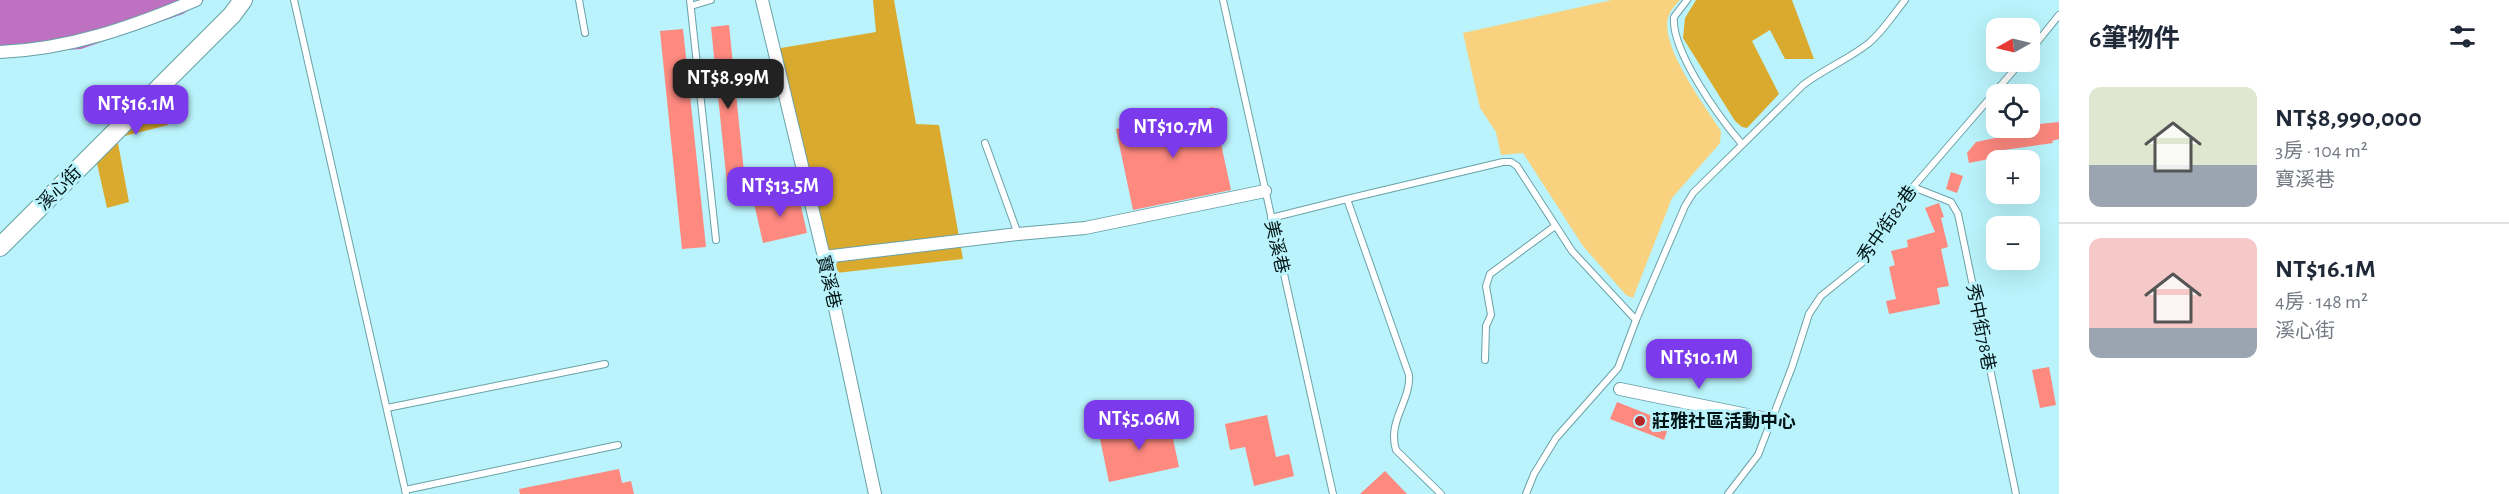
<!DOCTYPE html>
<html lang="zh-TW">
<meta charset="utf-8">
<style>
:root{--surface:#fff;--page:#f2f2f3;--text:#1f2937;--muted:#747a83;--line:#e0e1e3;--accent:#7c3aed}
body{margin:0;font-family:"Alegreya Sans","Noto Sans TC",sans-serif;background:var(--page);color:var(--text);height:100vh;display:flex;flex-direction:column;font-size:22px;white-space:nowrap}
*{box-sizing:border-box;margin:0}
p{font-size:20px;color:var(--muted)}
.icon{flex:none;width:33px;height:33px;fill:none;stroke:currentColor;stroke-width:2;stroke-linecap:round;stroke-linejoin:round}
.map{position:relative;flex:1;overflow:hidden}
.details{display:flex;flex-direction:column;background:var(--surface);width:450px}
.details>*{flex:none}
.needle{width:39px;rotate:262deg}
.controls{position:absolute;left:1986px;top:18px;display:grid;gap:12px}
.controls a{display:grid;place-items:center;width:54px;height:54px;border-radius:12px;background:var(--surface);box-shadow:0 6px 24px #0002;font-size:30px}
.price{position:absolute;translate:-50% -51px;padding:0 14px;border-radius:12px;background:var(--accent);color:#fff;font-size:20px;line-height:39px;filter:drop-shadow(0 2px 3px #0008)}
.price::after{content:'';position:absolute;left:50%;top:36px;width:18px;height:14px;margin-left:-9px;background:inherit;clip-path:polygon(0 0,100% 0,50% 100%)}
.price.active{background:#222;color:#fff}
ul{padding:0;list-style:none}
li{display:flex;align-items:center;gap:18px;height:150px;padding:0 30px}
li+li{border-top:2px solid var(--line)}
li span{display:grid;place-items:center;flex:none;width:168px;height:120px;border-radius:12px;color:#555}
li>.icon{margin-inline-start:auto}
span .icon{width:72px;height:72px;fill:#fffc;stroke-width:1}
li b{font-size:26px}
h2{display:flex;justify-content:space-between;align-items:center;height:72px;padding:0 30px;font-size:26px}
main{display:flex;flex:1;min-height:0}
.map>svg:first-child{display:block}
</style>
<main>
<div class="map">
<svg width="2059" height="494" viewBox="0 0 2059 494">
<rect width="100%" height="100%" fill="#baf3fb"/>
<path fill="#f8d27e" d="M1612 0H1680C1676 4 1671 10 1669 15 1657 43 1706 107 1721 131L1720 143 1672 198 1633 298 1626 295 1583 246 1523 153 1501 155 1496 132 1480 108 1463 33Z"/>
<g fill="#daaa2f">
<polygon points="873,0 894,0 916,124 939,125 963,259 827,274 775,49 876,32"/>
<polygon points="1696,0 1792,0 1814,59 1785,59 1770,30 1752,41 1779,94 1747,128 1742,127 1735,121 1683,38 1685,18"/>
<polygon points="171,64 176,88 161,94 168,125 117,138 129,202 107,208 94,150"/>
</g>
<polygon fill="#be71c0" points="0,0 204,0 183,14 81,49 0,55"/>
<g fill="#fd897f">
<polygon points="729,25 746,192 728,194 711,27"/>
<polygon points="683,29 706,247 682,249 660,31"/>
<polygon points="1213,107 1231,190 1133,210 1116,129"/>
<polygon points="2059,122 2059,139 2052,141 2053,143 2003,150 2004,156 1969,163 1967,153 1976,142 2014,134 2013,128 2030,128 2030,125"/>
<polygon points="1951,172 1963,176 1957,193 1946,189"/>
<polygon points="798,193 807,233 763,243 754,203"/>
<polygon points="1939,203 1944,217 1941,218 1948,247 1941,249 1949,286 1937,288 1940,304 1889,314 1886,301 1896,299 1889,267 1895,265 1891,251 1908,247 1907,240 1935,232 1925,208"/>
<polygon points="2049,367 2056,405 2040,408 2032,370"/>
<polygon points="1617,402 1670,423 1664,440 1610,419"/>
<polygon points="1267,415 1276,457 1289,454 1294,476 1254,486 1245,447 1230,450 1225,424"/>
<polygon points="1169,420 1179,467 1109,482 1099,434"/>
<polygon points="619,469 622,483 631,481 634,494 520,494 519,489"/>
<polygon points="1385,471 1407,494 1360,494"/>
</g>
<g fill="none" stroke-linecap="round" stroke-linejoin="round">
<defs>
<g id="lane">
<polyline points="294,0 406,494"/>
<polyline points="579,0 585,33"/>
<polyline points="690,0 716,240"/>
<polyline points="1223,0 1333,494"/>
<path d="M1687 0 1674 17C1671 51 1719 117 1741 143"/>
<polyline points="691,6 711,0"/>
<polyline points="2030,51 2059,15"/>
<polyline points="985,143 1018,234"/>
<polyline points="1913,187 1951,202 1958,214 2016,494"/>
<polyline points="1271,218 1347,199"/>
<polyline points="1485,360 1486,326 1491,315 1486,286 1490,274 1555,226"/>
<polyline points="387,408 605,364"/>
<polyline points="405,490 618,445"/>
<path d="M1441 494 1396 450C1387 421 1411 401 1409 375L1347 199 1503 162H1511L1517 166 1572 251 1636 320"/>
<path d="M1526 494 1534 474 1556 438 1618 368 1636 320 1685 206 1693 193 1803 85C1824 69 1849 59 1869 43 1883 31 1894 14 1905 0"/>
<polyline points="1728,494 1758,455 1792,367 1809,314 1821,296 1862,263 1913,187 2021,62"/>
</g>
<g id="street">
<polyline points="762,0 824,257 875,494"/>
<path d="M0 52C70 49 132 27 196 0"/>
<polyline points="824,257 1018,234 1085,228 1265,191"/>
<polyline points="1620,389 1772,420"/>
</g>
<polyline id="secondary" points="0,247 232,15 243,0"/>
</defs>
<use href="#lane" stroke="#6aa1a8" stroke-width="8"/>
<use href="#street" stroke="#6aa1a8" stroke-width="14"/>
<use href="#secondary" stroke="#6aa1a8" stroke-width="20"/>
<use href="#lane" stroke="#fff" stroke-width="6"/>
<use href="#street" stroke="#fff" stroke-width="12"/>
<use href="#secondary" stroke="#fff" stroke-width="18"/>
</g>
<circle fill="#b52527" stroke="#baf3fb" stroke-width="2" cx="1640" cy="421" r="6"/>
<g text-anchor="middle" stroke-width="6" stroke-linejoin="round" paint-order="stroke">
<g font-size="18" fill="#001315" stroke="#baf3fb">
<text transform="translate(59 188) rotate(-45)" y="6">溪心街</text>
<text transform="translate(1887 224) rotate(-55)" y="6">秀中街82巷</text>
<text transform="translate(1277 247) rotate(77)" y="6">美溪巷</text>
<text transform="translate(829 282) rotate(77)" y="6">寶溪巷</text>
<text transform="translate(1981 327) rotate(79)" y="6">秀中街78巷</text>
</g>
<g font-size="18" font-weight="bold" fill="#001315" stroke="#baf3fb" text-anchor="start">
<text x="1652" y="427">莊雅社區活動中心</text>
</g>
</g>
</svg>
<div class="controls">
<a><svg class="needle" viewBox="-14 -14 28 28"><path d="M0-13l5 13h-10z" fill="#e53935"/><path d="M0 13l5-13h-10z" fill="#747a83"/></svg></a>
<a><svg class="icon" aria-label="locate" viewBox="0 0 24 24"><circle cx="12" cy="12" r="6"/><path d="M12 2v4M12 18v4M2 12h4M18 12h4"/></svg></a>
<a>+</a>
<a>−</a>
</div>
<b class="price active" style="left:728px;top:110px">NT$8.99M</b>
<b class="price" style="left:136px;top:136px">NT$16.1M</b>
<b class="price" style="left:1173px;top:159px">NT$10.7M</b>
<b class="price" style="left:780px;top:218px">NT$13.5M</b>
<b class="price" style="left:1699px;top:390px">NT$10.1M</b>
<b class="price" style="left:1139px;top:451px">NT$5.06M</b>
</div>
<section class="details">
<h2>6筆物件<svg class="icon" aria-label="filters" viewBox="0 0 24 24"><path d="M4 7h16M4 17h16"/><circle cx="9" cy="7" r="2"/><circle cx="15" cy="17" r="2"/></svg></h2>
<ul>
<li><span style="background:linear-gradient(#dfe7d0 65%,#9aa5b1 0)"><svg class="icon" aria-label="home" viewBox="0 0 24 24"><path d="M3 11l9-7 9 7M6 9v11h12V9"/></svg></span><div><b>NT$8,990,000</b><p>3房 · 104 m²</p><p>寶溪巷</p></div></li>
<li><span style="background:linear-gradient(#f6c9c9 75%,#9aa5b1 0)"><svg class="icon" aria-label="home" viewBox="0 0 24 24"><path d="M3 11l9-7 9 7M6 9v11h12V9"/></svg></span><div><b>NT$16.1M</b><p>4房 · 148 m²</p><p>溪心街</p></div></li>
</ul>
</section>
</main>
